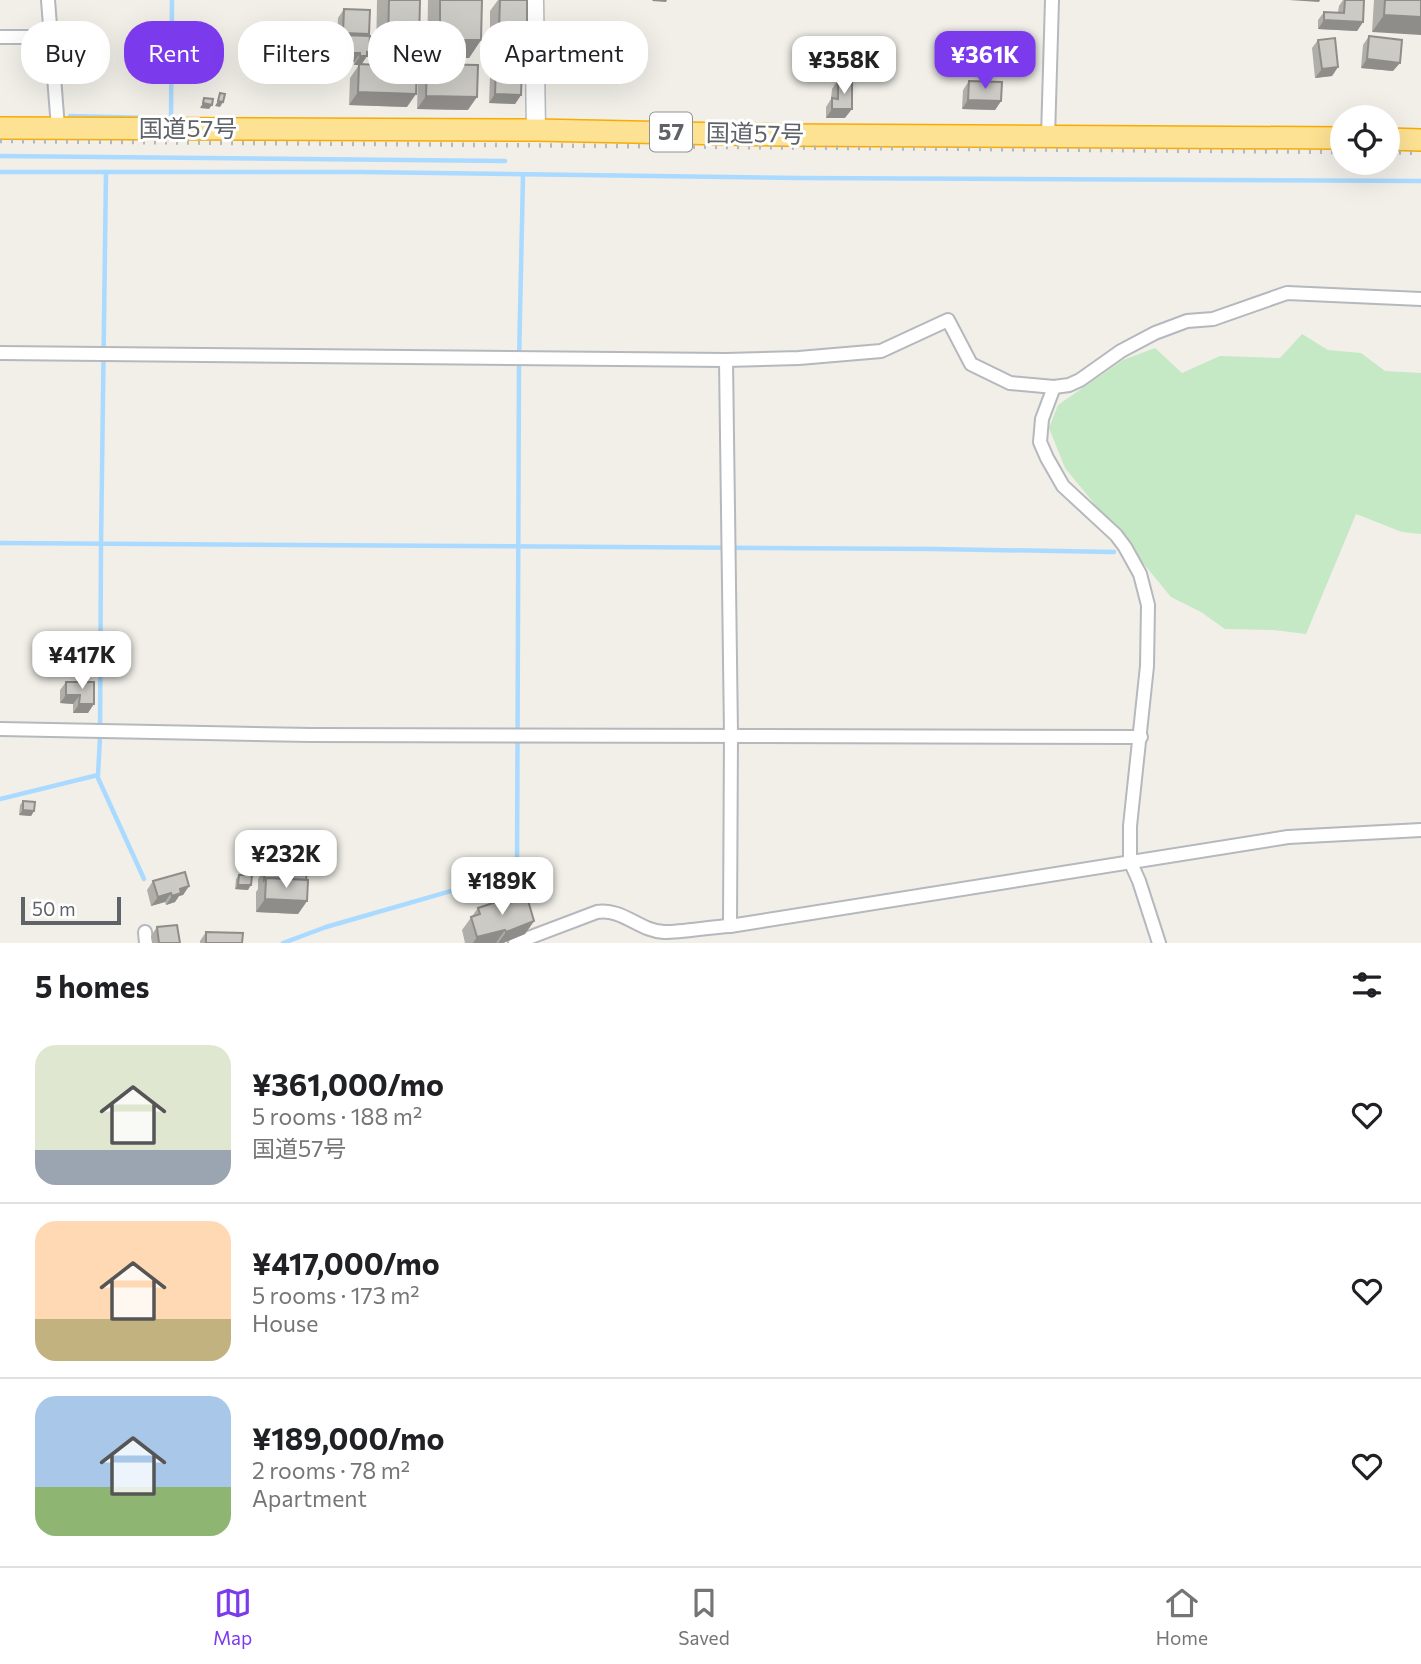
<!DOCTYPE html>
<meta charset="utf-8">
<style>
:root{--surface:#fff;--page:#f2f2f2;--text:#202124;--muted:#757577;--line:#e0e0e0;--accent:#7c3aed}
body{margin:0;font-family:Commissioner,"Noto Sans JP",sans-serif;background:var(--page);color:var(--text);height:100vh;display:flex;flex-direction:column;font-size:26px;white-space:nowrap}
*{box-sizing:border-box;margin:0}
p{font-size:23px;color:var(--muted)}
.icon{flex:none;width:38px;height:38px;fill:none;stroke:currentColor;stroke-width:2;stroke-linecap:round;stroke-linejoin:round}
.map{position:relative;height:943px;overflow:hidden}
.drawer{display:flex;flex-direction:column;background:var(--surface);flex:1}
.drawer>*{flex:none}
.hud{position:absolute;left:21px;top:21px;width:700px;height:63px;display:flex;gap:14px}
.controls{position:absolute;left:1330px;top:105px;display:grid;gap:14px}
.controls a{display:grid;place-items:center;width:70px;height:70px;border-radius:50%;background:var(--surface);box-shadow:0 7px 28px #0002;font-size:35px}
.scale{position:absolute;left:21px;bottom:18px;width:100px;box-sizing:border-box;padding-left:7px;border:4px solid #5f6368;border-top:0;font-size:19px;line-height:24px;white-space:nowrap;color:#5f6368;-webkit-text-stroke:5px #fff;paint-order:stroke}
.price{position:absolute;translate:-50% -60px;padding:0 16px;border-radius:14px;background:#fff;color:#222;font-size:23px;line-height:46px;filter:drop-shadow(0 2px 4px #0008)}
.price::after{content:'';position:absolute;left:50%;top:42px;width:21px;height:16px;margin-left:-10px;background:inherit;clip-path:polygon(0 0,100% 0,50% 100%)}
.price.on{background:var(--accent);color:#fff}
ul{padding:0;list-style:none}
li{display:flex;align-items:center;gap:21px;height:175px;padding:0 35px}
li+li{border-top:2px solid var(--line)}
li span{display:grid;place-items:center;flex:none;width:196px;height:140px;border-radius:21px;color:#555}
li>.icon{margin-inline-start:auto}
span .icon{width:84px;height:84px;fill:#fffc;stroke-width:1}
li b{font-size:30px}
h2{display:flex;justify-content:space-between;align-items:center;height:84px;padding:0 35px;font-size:30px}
.pill{padding:0 24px;border-radius:28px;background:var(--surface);box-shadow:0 7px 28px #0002;font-size:24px;line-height:63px}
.pill.on{background:var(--accent);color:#fff}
.tab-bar{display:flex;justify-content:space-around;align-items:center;height:98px;border-top:2px solid var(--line);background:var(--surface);font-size:19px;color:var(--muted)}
.tab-bar a{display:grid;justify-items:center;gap:4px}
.tab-bar .on{color:var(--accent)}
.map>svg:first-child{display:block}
</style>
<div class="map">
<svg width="1421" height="943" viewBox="0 0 1421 943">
<rect width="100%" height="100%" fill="#f1efe8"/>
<polygon fill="#c5e8c5" points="1302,334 1328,350 1361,353 1385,371 1421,373 1421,534 1402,532 1356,514 1306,634 1274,630 1225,629 1201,612 1171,597 1065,468 1049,428 1058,405 1123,360 1155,348 1182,373 1220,356 1280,358"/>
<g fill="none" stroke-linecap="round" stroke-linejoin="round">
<g stroke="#aadaff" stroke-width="4.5">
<polyline points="70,116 153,118"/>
<polyline points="169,119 171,119 172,0"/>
<polyline points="0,156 505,161"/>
<polyline points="0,172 361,172 800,178 1421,181"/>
<polyline points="0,543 934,549 1114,552"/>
<polyline points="98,778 144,879"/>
<polyline points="0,799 98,775 100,737 101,546 106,172"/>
<polyline points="515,903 517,872"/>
<polyline points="283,943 326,927 517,872 519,361 523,176"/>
</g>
<defs>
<g id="street">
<polyline points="48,0 58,128"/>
<polyline points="0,37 51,37"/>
<polyline points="1048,137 1052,0"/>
<polyline points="0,353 726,360 799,358 881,351 948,320 971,364 1010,383 1054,387 1069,385 1080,380 1121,351 1155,333 1187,321 1213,319 1287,293 1421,299"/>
<polyline points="726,360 731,734 730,926"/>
<polyline points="1054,387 1042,419 1040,442 1047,458 1063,486 1116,535 1125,547 1140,574 1148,605 1147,666 1130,826 1130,861 1139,881 1159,943"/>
<polyline points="0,729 310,735 1141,737"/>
<polyline points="145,932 146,943"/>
<path d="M515 943 597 912C623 908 639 931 664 932 683 932 710 927 730 926L1288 837 1421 830"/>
</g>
<polyline id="secondary" points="534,0 536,130"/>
<g id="highway">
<polyline points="0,128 536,130 781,135 1342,138"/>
<polyline points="1388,139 1421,140"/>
</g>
</defs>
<use href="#street" stroke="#b5b8bc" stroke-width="16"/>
<use href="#secondary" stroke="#b6babf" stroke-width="21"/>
<use href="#highway" stroke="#f9ab00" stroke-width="24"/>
<use href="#street" stroke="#fff" stroke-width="12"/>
<use href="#secondary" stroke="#fff" stroke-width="18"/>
<use href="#highway" stroke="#fde293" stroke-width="21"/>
<g stroke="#b6b7b8" stroke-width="4.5" stroke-dasharray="2 9" stroke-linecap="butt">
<polyline points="0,141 1342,152"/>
<polyline points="1388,152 1421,153"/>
</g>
</g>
<g fill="#afaea9">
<polygon points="377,0 420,0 419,43 407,60 376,60"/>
<polygon points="428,0 482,0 481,40 469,58 427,57"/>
<polygon points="498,0 527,0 518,39 506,39 503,43 490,43 490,11"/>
<polygon points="1343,0 1364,0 1363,22 1357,31 1318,29 1318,20 1324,12 1338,12 1339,6"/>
<polygon points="1374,0 1421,0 1372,32"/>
<polygon points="344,9 369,34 367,36 369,53 361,65 407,107 349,105 350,78 359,65 354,65 354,62 340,61 340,56 336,56 337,44 338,42 337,42 338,18"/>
<polygon points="1369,36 1393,71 1361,68 1363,45"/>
<polygon points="1318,40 1338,67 1332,76 1315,78 1312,48"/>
<polygon points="427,64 468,110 417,109 418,77"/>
<polygon points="496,68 521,95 515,104 489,103 490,77"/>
<polygon points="838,80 845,118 826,118 826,107 831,99 832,89"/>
<polygon points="969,81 1001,101 995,110 962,109 963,90"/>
<polygon points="66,682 94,682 88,713 73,713 73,704 60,703 60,690"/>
<polygon points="23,801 34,811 31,816 19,815 20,805"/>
<polygon points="266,856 304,871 307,901 298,914 256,912 256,892 258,889 258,879 260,876 260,864"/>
<polygon points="239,875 248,890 235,889 236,879"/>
<polygon points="153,881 189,886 183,895 179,896 175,902 166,905 165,902 151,906 147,890"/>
<polygon points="503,905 534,921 525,934 503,943 465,943 462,930 478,908"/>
<polygon points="157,927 180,943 152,943 151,936"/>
<polygon points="206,932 242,943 200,943 200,941"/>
</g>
<g fill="#8f8d8a">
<polygon points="653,0 667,0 666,2 652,1"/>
<polygon points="1289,0 1320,0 1319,2"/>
<polygon points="1384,15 1421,17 1421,35 1372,32"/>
<polygon points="1324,20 1363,22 1357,31 1318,29"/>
<polygon points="513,26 527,26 518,39 506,39 503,43 490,43 499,30"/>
<polygon points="343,33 369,34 363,43 343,35 338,42 337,42"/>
<polygon points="440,40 481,40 469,58 427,57"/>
<polygon points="388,43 419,43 407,60 376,60"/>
<polygon points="342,47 346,48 340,56 336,56"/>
<polygon points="367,52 369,53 361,65 354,65 360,56"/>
<polygon points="346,53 360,53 354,62 340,61"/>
<polygon points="1367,59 1400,63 1393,71 1361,68"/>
<polygon points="1338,67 1332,76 1315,78 1322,69"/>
<polygon points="358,92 416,94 407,107 349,105"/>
<polygon points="495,94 521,95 515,104 489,103"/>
<polygon points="426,96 477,97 468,110 417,109"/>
<polygon points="968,100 1001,101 995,110 962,109"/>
<polygon points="218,101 223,102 220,107 215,106"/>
<polygon points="203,103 212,105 209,109 200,108"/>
<polygon points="832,109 852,109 845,118 826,118"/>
<polygon points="66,695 80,695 73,704 60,703"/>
<polygon points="79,704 94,704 88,713 73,713"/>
<polygon points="23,810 34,811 31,816 19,815"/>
<polygon points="266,868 307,868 300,876 265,870 260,876"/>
<polygon points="238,885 251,885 248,890 235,889"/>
<polygon points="189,886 183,895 179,896 175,902 166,905 172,896 180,889"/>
<polygon points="171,893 165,902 151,906 158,897"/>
<polygon points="265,899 307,901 298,914 256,912"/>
<polygon points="534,921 525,934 503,943 498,943 506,932"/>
<polygon points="505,930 496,943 473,943 477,937"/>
</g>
<g fill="#cccac5" stroke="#8f8d8a" stroke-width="2">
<polygon points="389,0 420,0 419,43 388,43"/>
<polygon points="440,0 482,0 481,40 440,40"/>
<polygon points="500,0 527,0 527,26 513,26 513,30 499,30"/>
<polygon points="1345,0 1364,0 1363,22 1324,20 1324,12 1344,13"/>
<polygon points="1385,0 1421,0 1421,17 1384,15"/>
<polygon points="344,9 370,10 369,34 343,33"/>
<polygon points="343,35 370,36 369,53 367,52 367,56 360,56 360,53 346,53 346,48 342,47"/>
<polygon points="1369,36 1402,40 1400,63 1367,59"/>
<polygon points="1335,38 1338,67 1322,69 1318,40"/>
<polygon points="359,64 417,67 416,94 358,92"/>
<polygon points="427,64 478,65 477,97 426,96"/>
<polygon points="496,68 522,69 521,95 495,94"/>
<polygon points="838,80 852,80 852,109 832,109 832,98 838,99"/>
<polygon points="969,81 1002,82 1001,101 968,100"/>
<polygon points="220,93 225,94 223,102 218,101"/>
<polygon points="204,98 213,99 212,105 203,103"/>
<polygon points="66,682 94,682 94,704 79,704 80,695 66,695"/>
<polygon points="23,801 35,802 34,811 23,810"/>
<rect x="266" y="856" width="41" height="12"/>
<polygon points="265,870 307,871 306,880 266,878 264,880"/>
<polygon points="185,872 189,886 180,889 181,893 172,896 171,893 158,897 153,881"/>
<polygon points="239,875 252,875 251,885 238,885"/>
<polygon points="266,878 308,880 307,901 265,899"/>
<polygon points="527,897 534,921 506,932 505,930 477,937 471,917 480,914 478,908 502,900 503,905"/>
<polygon points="177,925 180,943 159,943 157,927"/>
<polygon points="206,932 243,933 242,943 206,943"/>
</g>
<g text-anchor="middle" stroke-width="6" stroke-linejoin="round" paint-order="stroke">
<rect fill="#fff" stroke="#8f9295" stroke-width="2" x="650" y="112.5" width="42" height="39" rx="5"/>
<g font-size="23" font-weight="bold" fill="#5f6368">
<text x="671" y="140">57</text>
</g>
<g font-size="24" fill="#5f6368" stroke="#fff">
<text x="188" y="137">国道57号</text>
<text transform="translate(755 134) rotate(1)" y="8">国道57号</text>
</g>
</g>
</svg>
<div class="controls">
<a><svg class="icon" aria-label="locate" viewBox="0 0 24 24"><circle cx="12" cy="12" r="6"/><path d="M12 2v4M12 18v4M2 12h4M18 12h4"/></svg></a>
</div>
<div class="scale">50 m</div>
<b class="price on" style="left:985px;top:91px">¥361K</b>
<b class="price" style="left:844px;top:96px">¥358K</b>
<b class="price" style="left:82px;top:691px">¥417K</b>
<b class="price" style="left:286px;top:890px">¥232K</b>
<b class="price" style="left:502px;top:917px">¥189K</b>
<div class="hud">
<a class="pill">Buy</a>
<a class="pill on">Rent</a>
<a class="pill">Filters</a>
<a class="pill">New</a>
<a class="pill">Apartment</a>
</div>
</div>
<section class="drawer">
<h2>5 homes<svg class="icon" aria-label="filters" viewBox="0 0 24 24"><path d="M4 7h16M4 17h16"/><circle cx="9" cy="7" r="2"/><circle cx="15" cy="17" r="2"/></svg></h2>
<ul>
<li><span style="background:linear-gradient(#dfe7d0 75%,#9aa5b1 0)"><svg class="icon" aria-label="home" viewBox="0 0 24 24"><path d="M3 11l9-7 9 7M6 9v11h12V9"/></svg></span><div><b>¥361,000/mo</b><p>5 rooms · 188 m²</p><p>国道57号</p></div><svg class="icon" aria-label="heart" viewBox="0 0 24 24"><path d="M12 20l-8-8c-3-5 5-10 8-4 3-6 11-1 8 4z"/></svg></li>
<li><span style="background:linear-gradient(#ffd9b3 70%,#c2b280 0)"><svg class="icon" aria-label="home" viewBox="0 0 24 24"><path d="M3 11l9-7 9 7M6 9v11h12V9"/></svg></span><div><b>¥417,000/mo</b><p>5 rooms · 173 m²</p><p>House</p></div><svg class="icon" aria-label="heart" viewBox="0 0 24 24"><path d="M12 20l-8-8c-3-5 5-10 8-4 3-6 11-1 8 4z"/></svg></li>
<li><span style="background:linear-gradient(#a9c7e8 65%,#8fb573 0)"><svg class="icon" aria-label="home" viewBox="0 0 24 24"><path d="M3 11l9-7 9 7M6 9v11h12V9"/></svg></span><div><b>¥189,000/mo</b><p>2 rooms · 78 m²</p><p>Apartment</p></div><svg class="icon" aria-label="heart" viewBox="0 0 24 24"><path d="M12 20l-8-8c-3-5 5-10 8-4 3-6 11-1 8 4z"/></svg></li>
</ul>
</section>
<nav class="tab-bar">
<a class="on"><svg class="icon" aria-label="map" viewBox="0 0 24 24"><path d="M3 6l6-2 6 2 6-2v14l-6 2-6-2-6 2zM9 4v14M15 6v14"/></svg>Map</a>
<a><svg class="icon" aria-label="saved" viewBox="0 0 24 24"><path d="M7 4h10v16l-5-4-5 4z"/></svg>Saved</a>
<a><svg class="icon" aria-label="home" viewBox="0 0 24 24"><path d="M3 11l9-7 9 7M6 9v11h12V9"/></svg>Home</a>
</nav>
